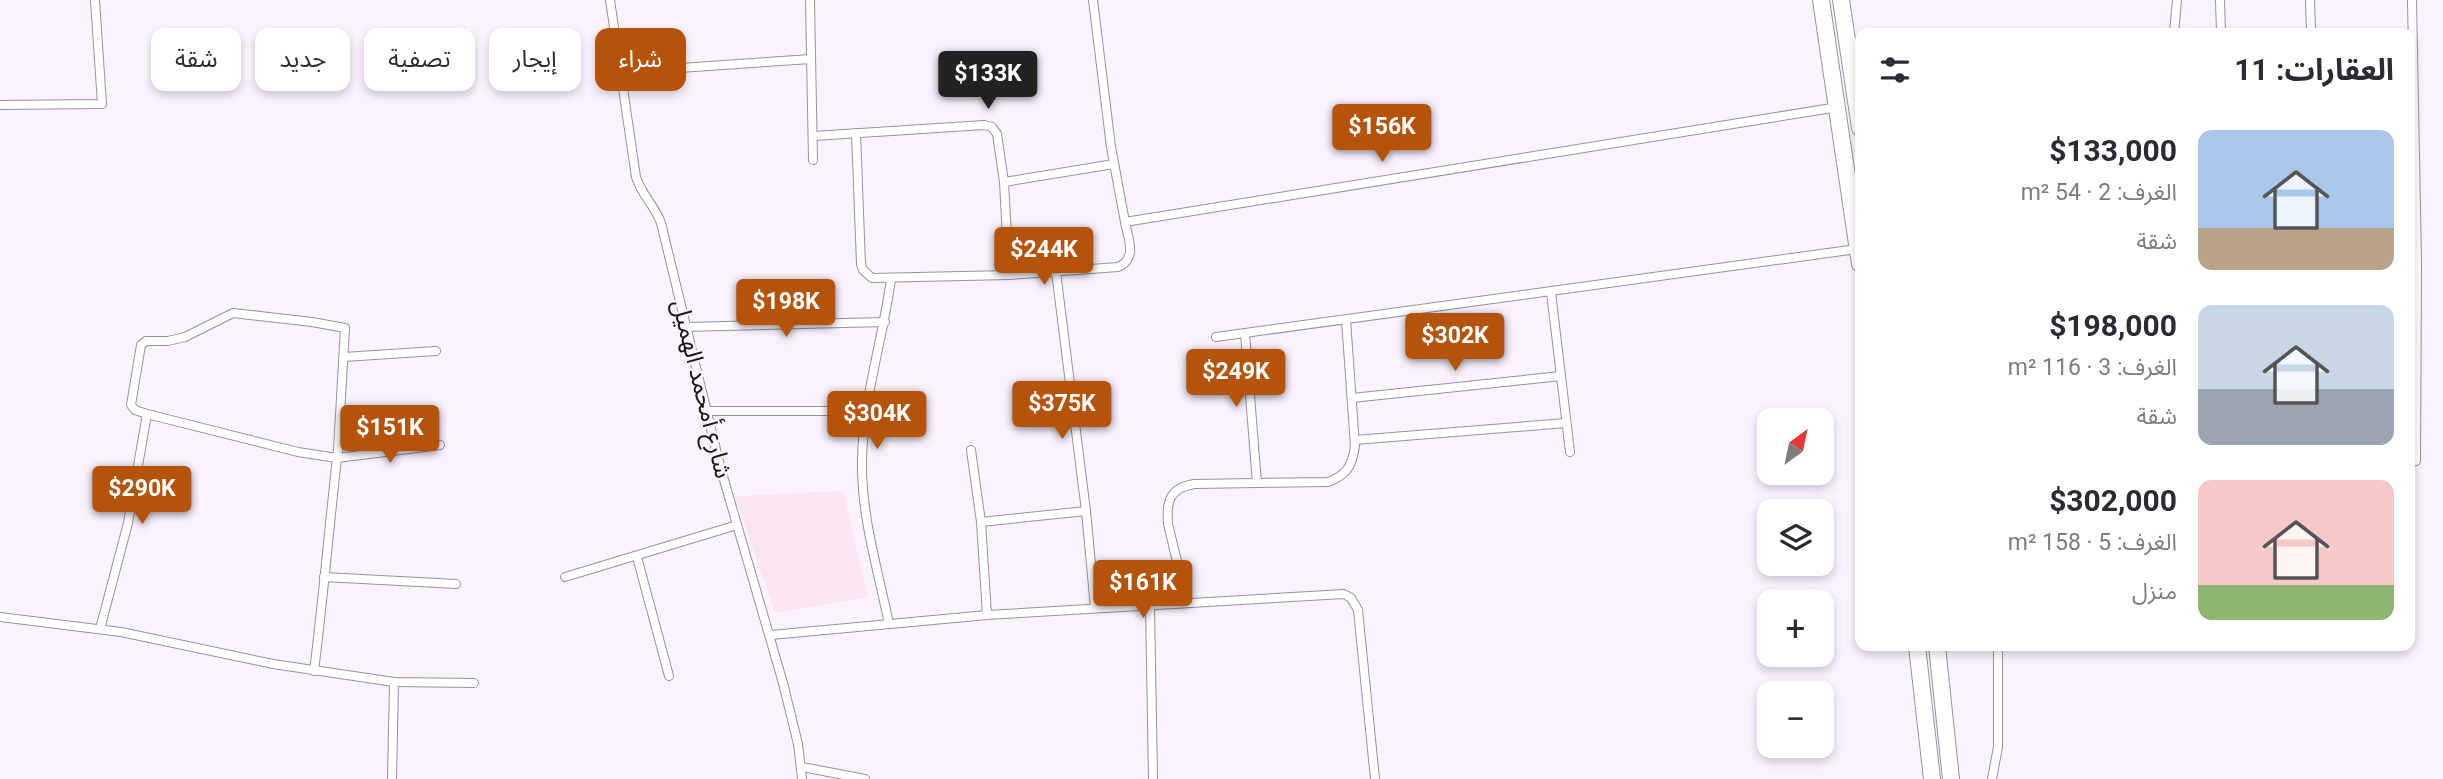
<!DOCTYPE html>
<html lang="ar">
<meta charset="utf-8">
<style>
:root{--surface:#fff;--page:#f2f2f3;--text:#2b2b33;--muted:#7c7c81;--accent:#b45309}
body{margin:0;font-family:Roboto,"Noto Sans Arabic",sans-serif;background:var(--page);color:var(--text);direction:rtl;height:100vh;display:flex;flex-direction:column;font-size:26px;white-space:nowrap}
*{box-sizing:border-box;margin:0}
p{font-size:23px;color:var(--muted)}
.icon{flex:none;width:38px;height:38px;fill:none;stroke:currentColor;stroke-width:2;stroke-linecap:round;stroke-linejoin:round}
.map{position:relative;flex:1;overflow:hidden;direction:ltr}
.side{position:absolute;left:1855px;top:28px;width:560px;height:623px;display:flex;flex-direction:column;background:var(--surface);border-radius:14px;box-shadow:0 4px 10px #0003;direction:rtl}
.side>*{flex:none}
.banner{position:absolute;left:21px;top:28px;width:665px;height:63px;direction:rtl;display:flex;gap:14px}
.needle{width:46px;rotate:33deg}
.controls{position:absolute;left:1757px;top:408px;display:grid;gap:14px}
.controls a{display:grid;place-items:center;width:77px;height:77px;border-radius:14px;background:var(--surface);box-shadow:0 4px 10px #0003;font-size:35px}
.price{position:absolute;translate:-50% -60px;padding:0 16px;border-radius:7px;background:var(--accent);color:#fff;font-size:23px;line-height:46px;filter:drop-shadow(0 2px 4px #0008)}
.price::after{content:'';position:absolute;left:50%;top:42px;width:21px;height:16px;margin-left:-10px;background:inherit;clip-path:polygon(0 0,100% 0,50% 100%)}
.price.selected{background:#222;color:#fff}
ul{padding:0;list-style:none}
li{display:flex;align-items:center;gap:21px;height:175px;padding:0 21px}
li span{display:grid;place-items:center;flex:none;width:196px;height:140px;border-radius:14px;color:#555}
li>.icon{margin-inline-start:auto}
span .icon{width:84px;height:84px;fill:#fffc;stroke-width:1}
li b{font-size:30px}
h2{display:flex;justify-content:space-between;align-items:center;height:84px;padding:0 21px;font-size:30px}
.pill{padding:0 24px;border-radius:14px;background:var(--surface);box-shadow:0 4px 10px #0003;font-size:24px;line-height:63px}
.pill.selected{background:var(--accent);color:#fff}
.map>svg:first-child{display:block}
</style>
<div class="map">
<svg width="2443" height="779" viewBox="0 0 2443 779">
<rect width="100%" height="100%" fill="#faf3fe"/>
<polygon fill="#fbe5f2" points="843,491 868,597 775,613 735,496"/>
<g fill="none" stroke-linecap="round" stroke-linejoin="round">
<defs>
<g id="street">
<path d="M610 0 636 177C641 194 655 206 661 223L720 466 783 683 798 744 802 779"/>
<polyline points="810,0 813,160"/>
<polyline points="1093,0 1111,147 1125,222 1838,107"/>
<polyline points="2220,0 2221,33"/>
<polyline points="2310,0 2311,33"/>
<polyline points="2174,33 2177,0"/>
<polyline points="621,72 811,59"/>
<polyline points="0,105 102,104 95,0"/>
<path d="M856 133 861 264 863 270 872 278 1009 275 1118 267C1138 259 1128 238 1125 222"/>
<polyline points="814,136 984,125 992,127 997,134 1004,182 1009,275"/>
<polyline points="1004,182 1114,164"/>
<polyline points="1056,272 1086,511 1095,608"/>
<polyline points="1551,292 1570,452"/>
<polyline points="685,327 885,322"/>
<polyline points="1245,333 1257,483"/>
<polyline points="1216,337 1857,249"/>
<polyline points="344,357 436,351"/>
<polyline points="1352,398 1561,376"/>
<polyline points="708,411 866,411"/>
<polyline points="1355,440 1566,423"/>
<polyline points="971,450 981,522 987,615"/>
<polyline points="2410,462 2416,461 2417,262 2412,0"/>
<polyline points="981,522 1086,511"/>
<polyline points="637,557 669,676"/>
<polyline points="324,577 456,584"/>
<polyline points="565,577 737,525"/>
<path d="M1187 603 1168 524C1166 501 1170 488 1194 484L1328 482C1347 475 1352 466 1355 446L1346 320"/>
<polyline points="1150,605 1153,779"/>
<polyline points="0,617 121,632 273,664 394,682 474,683"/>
<path d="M889 624C878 570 861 516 862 460 863 398 883 339 891 279"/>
<polyline points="100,629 128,523 147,414"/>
<polyline points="771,635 987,615 1344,594 1351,598 1358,610 1375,779"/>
<path d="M314 671C323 600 329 529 337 458L338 450 345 328 312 322 233 313 185 337 168 341H146L141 345 131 405 135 410 147 414 298 452 337 458 440 445"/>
<polyline points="802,767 865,779"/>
<polyline points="392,779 394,682"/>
<polyline points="1992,779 1998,747 1998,646"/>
</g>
<g id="highway">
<polyline points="1821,0 1860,264"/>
<polyline points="1841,0 1860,128"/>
<polyline points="1917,646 1932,779"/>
<polyline points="1937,646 1951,779"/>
</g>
</defs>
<use href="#street" stroke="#98919d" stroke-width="10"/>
<use href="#highway" stroke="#98919d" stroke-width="18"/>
<use href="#street" stroke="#fff" stroke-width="8"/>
<use href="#highway" stroke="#fff" stroke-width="16"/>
</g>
<g text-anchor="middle" stroke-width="5" stroke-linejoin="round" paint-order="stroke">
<g font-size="24" fill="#18151a" stroke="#faf3fe">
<text transform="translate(702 389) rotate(76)" y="8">شارع أمحمد الهميل</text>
</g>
</g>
</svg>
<div class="controls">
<a><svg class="needle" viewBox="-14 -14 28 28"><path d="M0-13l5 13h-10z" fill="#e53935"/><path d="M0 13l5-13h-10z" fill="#7c7c81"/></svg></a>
<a><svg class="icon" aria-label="layers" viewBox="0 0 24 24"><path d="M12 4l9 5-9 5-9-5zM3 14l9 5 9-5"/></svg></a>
<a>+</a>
<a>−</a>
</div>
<b class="price selected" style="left:988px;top:111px">$133K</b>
<b class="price" style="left:1382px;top:164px">$156K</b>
<b class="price" style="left:1044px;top:287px">$244K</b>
<b class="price" style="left:786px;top:339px">$198K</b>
<b class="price" style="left:1455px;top:373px">$302K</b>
<b class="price" style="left:1236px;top:409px">$249K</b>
<b class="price" style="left:1062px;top:441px">$375K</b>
<b class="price" style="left:877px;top:451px">$304K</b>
<b class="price" style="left:390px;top:465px">$151K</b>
<b class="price" style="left:142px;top:526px">$290K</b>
<b class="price" style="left:1143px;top:620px">$161K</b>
<div class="banner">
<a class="pill selected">شراء</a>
<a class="pill">إيجار</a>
<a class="pill">تصفية</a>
<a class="pill">جديد</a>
<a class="pill">شقة</a>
</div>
<section class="side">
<h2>العقارات: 11<svg class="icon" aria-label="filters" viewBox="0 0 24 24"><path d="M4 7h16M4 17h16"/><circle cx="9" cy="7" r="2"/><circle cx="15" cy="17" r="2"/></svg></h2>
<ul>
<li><span style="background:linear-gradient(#a9c7e8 70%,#b9a48a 0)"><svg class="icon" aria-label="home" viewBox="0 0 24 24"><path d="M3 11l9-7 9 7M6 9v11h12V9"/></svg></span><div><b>$133,000</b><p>الغرف: 2 · 54 m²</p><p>شقة</p></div></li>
<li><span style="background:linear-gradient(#c9d6e8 60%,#9aa5b1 0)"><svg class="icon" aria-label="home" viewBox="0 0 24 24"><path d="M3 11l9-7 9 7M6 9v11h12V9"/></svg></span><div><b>$198,000</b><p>الغرف: 3 · 116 m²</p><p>شقة</p></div></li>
<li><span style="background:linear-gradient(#f6c9c9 75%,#8fb573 0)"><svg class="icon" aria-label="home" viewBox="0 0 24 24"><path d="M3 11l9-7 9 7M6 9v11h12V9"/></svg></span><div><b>$302,000</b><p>الغرف: 5 · 158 m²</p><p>منزل</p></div></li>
</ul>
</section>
</div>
